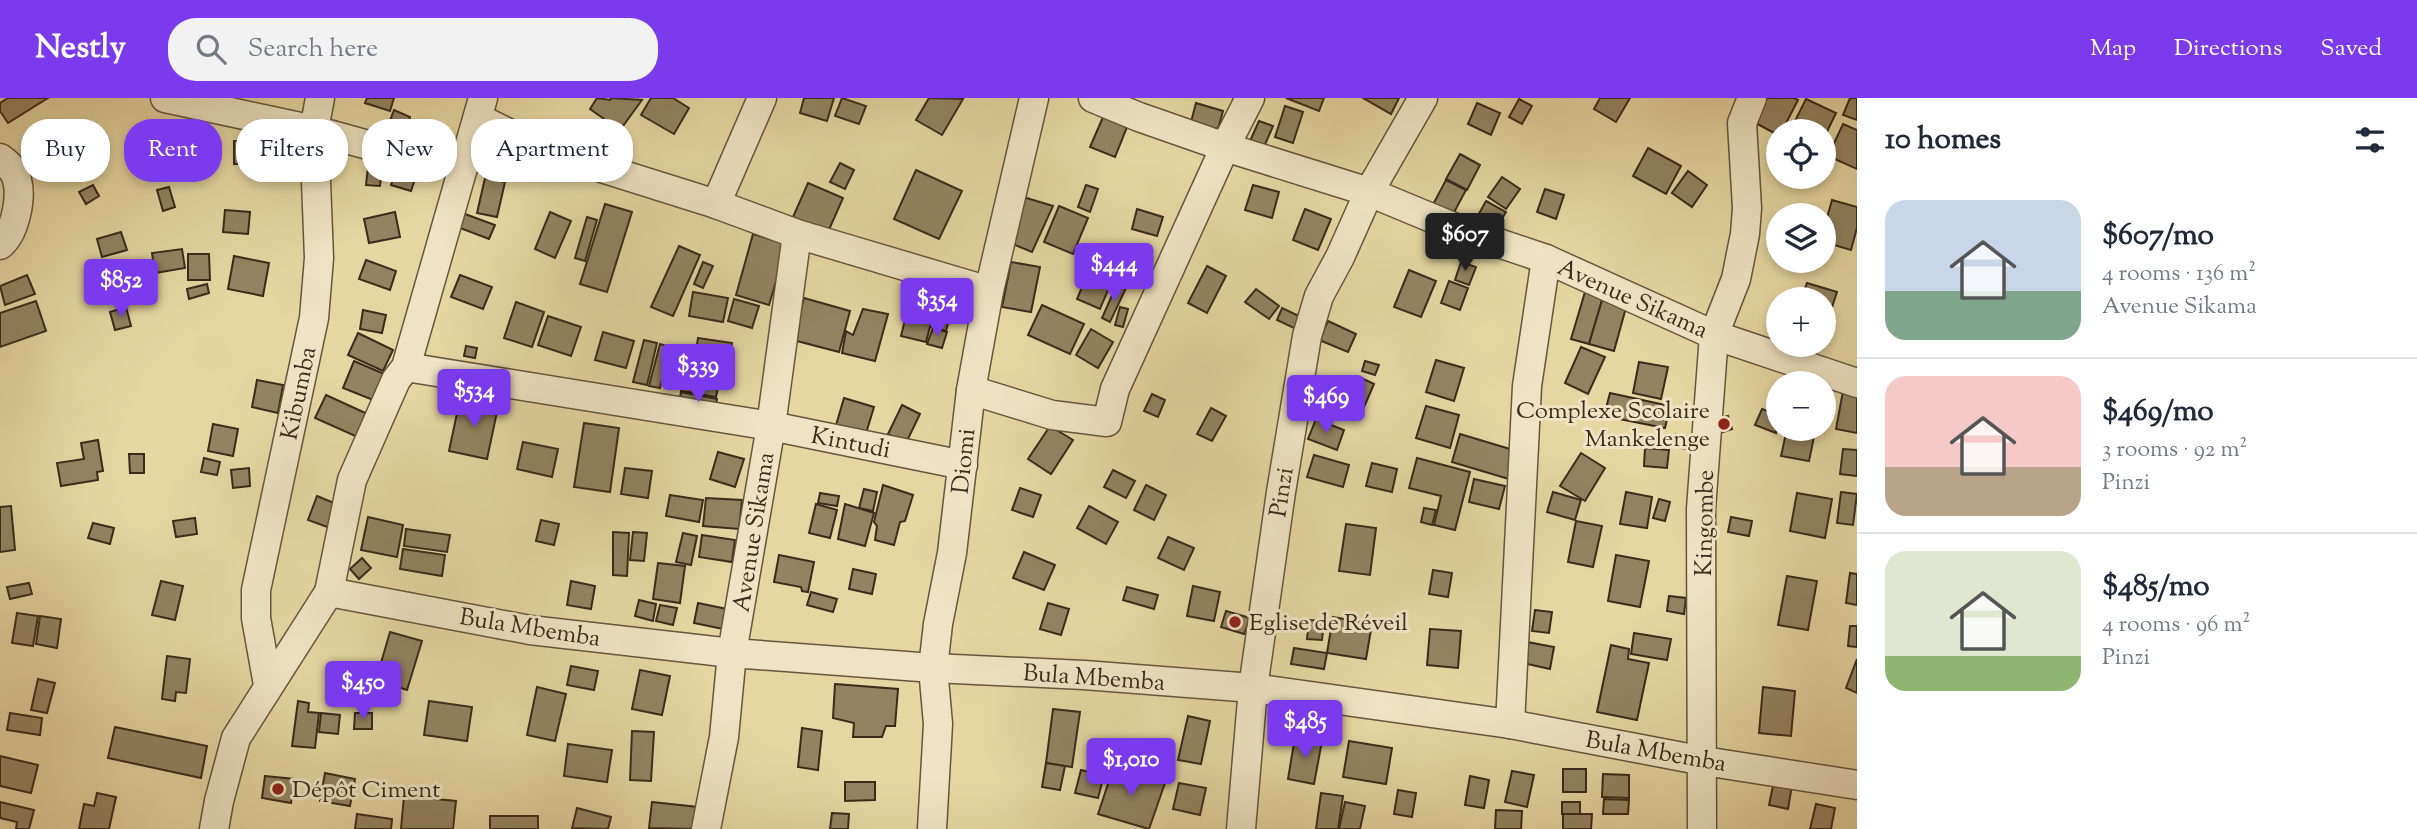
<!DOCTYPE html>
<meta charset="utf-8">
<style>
:root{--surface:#fff;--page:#f2f2f3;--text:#1f2937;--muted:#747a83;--line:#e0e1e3;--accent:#7c3aed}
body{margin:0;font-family:"Sorts Mill Goudy",serif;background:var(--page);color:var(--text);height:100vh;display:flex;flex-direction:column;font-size:26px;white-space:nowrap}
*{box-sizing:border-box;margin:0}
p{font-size:23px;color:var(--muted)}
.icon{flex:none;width:38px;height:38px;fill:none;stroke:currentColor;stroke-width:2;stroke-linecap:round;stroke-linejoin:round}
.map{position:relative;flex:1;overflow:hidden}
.sheet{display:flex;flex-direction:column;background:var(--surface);width:560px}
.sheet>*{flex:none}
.guide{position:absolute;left:21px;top:21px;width:665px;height:63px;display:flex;gap:14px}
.fabs{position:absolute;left:1766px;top:21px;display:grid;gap:14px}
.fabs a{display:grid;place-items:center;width:70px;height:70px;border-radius:50%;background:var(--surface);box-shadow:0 4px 10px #0003;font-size:35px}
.price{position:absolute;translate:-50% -60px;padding:0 16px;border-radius:7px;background:var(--accent);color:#fff;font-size:23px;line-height:46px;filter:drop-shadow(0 2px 4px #0008)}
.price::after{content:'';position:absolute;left:50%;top:42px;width:21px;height:16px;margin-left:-10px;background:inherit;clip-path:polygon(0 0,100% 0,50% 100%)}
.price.current{background:#222;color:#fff}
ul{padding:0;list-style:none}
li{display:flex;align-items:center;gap:21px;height:175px;padding:0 28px}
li+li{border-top:2px solid var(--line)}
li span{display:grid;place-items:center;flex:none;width:196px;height:140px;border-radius:21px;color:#555}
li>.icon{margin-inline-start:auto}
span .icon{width:84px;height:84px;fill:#fffc;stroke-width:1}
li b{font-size:30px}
h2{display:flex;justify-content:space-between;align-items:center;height:84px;padding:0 28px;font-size:30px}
.tag{padding:0 24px;border-radius:28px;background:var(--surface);box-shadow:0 4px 10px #0003;font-size:24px;line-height:63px}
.tag.current{background:var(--accent);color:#fff}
header{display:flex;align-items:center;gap:42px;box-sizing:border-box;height:98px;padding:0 35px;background:var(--accent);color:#fff}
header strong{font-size:33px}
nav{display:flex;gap:38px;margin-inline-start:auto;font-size:24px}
.search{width:490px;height:63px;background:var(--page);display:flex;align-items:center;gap:18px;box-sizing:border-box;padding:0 24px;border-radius:28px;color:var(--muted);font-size:26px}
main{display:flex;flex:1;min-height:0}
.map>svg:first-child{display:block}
</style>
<header>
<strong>Nestly</strong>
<div class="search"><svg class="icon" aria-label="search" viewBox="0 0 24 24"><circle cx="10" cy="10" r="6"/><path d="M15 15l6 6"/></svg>Search here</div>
<nav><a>Map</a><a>Directions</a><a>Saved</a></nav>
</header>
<main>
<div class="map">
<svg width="1857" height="731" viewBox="0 0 1857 731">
<rect width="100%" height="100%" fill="#e5d6a2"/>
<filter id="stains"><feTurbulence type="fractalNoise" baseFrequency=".00286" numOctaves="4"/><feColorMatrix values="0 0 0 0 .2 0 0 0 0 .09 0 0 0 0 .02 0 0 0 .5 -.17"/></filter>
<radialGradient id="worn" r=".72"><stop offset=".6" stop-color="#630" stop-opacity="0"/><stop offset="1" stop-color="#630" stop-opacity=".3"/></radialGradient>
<g fill="#938461" stroke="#3a2b1b" stroke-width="2">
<polygon points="8,0 48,0 8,25 0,13 0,5"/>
<polygon points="367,0 394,0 390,13 365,5"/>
<polygon points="597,0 610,2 611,0 642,2 620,32 590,11"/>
<polygon points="651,0 673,0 689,10 674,36 641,17"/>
<polygon points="804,0 834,0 827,23 800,15"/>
<polygon points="842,0 866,8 859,26 835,18"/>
<polygon points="929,0 963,1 942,37 916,22"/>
<polygon points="1286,0 1324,0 1319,13"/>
<polygon points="1363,0 1399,0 1391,16"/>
<polygon points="1600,0 1630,0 1616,24 1594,11"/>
<polygon points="1759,0 1794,0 1798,2 1782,33 1778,33 1778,37 1748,21"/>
<polygon points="1850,0 1857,0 1857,22 1843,17"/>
<polygon points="1519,1 1532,8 1522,26 1509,19"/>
<polygon points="1806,1 1836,15 1824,40 1824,33 1790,33"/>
<polygon points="1196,5 1223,13 1218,31 1191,24"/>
<polygon points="1477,5 1500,15 1491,37 1468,26"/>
<polygon points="1285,8 1303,14 1293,45 1275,39"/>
<polygon points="394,12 410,19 406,31 389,25"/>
<polygon points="1103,19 1127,29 1115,59 1090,49"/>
<polygon points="1259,23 1273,28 1264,49 1250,43"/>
<polygon points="1843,26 1857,32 1857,71 1828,58"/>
<polygon points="234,43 256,44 256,66 234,66"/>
<polygon points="293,43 300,70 278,76 271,49"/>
<polygon points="1648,50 1681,68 1666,96 1633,78"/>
<polygon points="1460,56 1480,67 1467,92 1446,81"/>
<polygon points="840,65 854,72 845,91 830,84"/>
<polygon points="398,66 418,72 411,93 391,87"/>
<polygon points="368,69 382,70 380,88 366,87"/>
<polygon points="916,72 962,93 939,141 894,121"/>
<polygon points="1688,73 1707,87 1692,109 1672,95"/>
<polygon points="1502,79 1520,91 1506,111 1488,99"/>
<polygon points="485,80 505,84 497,119 477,115"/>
<polygon points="1446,82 1466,92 1450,122 1430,112"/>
<polygon points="808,85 843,100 828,134 793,119"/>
<polygon points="93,87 99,98 86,106 79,94"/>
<polygon points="1086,87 1098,91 1090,114 1078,109"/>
<polygon points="1253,87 1279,94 1272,120 1245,112"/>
<polygon points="169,89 175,109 163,113 157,92"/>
<polygon points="1545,91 1564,97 1556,121 1537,114"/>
<polygon points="1020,98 1053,108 1032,154 1010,145"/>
<polygon points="1832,102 1857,109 1857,130 1851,152 1824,144 1824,131"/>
<polygon points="1486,103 1506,114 1495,132 1476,121"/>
<polygon points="605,106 632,114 607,194 580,186"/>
<polygon points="1059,108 1088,120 1073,156 1044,144"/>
<polygon points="1137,111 1163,119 1157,138 1132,131"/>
<polygon points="1305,111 1331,121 1318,152 1293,142"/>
<polygon points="225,112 250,114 248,136 223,134"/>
<polygon points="395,114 400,139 369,145 364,121"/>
<polygon points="550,114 571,123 555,160 535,151"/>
<polygon points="465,116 495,127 489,141 460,130"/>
<polygon points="587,119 597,122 585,163 575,160"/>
<polygon points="121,134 127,152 102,159 97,141"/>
<polygon points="753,136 787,146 769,207 736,197"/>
<polygon points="679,148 700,157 673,218 651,209"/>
<polygon points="182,151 185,170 155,175 152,155"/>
<polygon points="188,156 209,156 210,182 188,182"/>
<polygon points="234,158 269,165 263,198 228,191"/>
<polygon points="366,162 396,173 390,192 359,181"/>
<polygon points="703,164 713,168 703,190 694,186"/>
<polygon points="1011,164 1040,169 1031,214 1002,209"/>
<polygon points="1461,164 1476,169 1469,187 1455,182"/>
<polygon points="1207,168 1226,178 1207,215 1188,205"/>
<polygon points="1409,172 1436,183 1421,219 1394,209"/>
<polygon points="1088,175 1111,185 1100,211 1077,201"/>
<polygon points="27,177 35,196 5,207 0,188"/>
<polygon points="460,177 492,189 483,211 451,199"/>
<polygon points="1449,183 1468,190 1460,212 1441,205"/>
<polygon points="914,184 940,190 926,244 901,238"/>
<polygon points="1807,185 1837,194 1824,234 1824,201 1801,201"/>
<polygon points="207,186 209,195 189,201 187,191"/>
<polygon points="1117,186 1126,190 1110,224 1102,220"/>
<polygon points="943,187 959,191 955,206 939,203"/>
<polygon points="1256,191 1279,208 1269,221 1245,204"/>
<polygon points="693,194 728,200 723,224 689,218"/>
<polygon points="1585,194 1603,199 1589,246 1571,241"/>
<polygon points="1603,199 1627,206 1614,253 1589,246"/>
<polygon points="804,200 850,213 839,254 793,242"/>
<polygon points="734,201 759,208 752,230 728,223"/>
<polygon points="36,203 46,233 0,249 0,215"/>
<polygon points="516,204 544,214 532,249 504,240"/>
<polygon points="938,204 953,207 946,233 931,229"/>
<polygon points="1042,207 1084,226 1070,256 1028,237"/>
<polygon points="126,209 131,228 115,232 110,214"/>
<polygon points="1120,209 1128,211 1123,229 1115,227"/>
<polygon points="1282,210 1301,219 1296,231 1277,222"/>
<polygon points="863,211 888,216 875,263 842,255 846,233 853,237"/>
<polygon points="363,212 386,217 382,235 360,231"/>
<polygon points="548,218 581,229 571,258 538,247"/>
<polygon points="1328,223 1356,236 1348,254 1319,242"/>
<polygon points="933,230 947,234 942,250 927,246"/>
<polygon points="1091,231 1113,244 1098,270 1076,257"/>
<polygon points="603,234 634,243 626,270 595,262"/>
<polygon points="358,235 393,252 383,273 348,257"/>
<polygon points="698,240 732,245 727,270 694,265"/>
<polygon points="644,242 657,245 647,287 633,284"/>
<polygon points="660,246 670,249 660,290 649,288"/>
<polygon points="466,248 477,250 475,260 464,258"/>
<polygon points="1581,249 1605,259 1588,296 1565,285"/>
<polygon points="1436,262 1464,270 1454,303 1426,294"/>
<polygon points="354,263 389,278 378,304 343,290"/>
<polygon points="1365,263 1379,267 1375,277 1362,273"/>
<polygon points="1639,264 1668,269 1661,301 1633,295"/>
<polygon points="686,268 721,274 716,299 681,293"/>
<polygon points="1357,278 1374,286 1361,316 1344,310"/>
<polygon points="257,282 283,287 278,315 252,309"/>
<polygon points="1844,288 1857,290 1857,335 1836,331"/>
<polygon points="681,294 717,301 714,318 678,311"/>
<polygon points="1610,295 1670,308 1665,330 1604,318"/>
<polygon points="1152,296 1165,302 1158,319 1144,313"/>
<polygon points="326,297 372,318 362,341 315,320"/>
<polygon points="844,300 874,309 864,342 834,334"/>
<polygon points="460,301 498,309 487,361 449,353"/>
<polygon points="902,307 920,316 906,345 888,336"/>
<polygon points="1426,308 1459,317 1450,350 1416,340"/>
<polygon points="1211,310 1226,318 1212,343 1197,336"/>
<polygon points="1762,311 1778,317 1776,335 1755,327"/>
<polygon points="1728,318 1732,331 1720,335 1716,321"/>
<polygon points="1316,321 1344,332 1337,352 1308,341"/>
<polygon points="584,325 619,330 610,394 574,389"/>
<polygon points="213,326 238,331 233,358 208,353"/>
<polygon points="1050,328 1073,342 1051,376 1028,361"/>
<polygon points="1787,331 1815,334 1809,363 1781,358"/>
<polygon points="1460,336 1520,354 1512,382 1452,364"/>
<polygon points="1676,336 1690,339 1687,351 1673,348"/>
<polygon points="98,342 103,373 97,374 98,382 61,388 57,365 84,361 81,345"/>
<polygon points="523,344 558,351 552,379 517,371"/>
<polygon points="1645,350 1669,352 1667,370 1644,368"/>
<polygon points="1843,351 1857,352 1857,378 1840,376"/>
<polygon points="718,354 744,361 735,389 710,381"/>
<polygon points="1581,355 1605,370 1585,403 1560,388"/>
<polygon points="129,356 144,356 144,375 130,375"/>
<polygon points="1314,357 1349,367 1343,389 1307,379"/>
<polygon points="204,360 220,364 217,377 201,374"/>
<polygon points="1417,360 1470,374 1455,432 1434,427 1441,398 1409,390"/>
<polygon points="1372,365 1397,371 1392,394 1366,388"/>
<polygon points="249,370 250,388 233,390 231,372"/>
<polygon points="625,370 652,373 648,400 621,396"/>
<polygon points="1113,372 1135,383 1126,400 1104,389"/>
<polygon points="1474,381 1505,388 1499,411 1469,404"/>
<polygon points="883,387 913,397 905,423 900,424 894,447 875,442 877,428 874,424"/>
<polygon points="1146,387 1166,397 1154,422 1134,412"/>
<polygon points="1020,390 1041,397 1033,419 1012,412"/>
<polygon points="864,391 877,394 873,413 859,410"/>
<polygon points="1553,394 1581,402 1575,422 1547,414"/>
<polygon points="1626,394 1652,399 1647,430 1620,426"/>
<polygon points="1841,394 1857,396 1853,427 1837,425"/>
<polygon points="820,395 839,398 837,408 818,405"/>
<polygon points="1797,395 1832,401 1825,440 1790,433"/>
<polygon points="670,397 703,402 699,424 666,418"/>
<polygon points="317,398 339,407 330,430 308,422"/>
<polygon points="706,400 742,402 739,431 703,428"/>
<polygon points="1659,401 1670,404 1665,423 1653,420"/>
<polygon points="816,406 837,412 830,440 809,435"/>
<polygon points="845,406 874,415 865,448 838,441"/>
<polygon points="11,408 15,452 0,454 0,409"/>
<polygon points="1089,408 1118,424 1106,446 1077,430"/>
<polygon points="1424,410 1436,412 1432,427 1421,424"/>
<polygon points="368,419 403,427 397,459 361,452"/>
<polygon points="1731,419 1752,423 1749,438 1728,434"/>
<polygon points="195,420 197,436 176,439 173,423"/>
<polygon points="541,422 559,426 554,447 536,443"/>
<polygon points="1576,423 1602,428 1593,469 1568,464"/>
<polygon points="93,425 114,430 110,446 88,440"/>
<polygon points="1346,426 1376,430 1370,477 1339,473"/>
<polygon points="406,431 450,437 447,454 404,448"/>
<polygon points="613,434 629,435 627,478 613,477"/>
<polygon points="633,434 647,435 644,463 630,462"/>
<polygon points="683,435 697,438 691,467 676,464"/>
<polygon points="702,437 735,442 732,464 699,459"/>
<polygon points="1168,439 1194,450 1184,472 1158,460"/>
<polygon points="403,451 445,457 442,478 400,471"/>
<polygon points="1024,454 1055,467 1044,492 1013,480"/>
<polygon points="779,457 814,464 808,494 802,493 801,489 774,484"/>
<polygon points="1616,457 1649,463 1640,509 1608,503"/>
<polygon points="362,460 371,470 359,481 350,471"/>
<polygon points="658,465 685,468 680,505 653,501"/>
<polygon points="853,471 876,476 872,496 849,491"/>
<polygon points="1433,472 1452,475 1448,499 1429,496"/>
<polygon points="1850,475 1857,476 1857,507 1846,505"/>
<polygon points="1787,478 1817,483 1808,532 1778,527"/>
<polygon points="161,483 183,488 175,522 152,517"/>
<polygon points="571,483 595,488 591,511 567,507"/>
<polygon points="29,485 32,496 10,501 7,489"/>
<polygon points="1193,488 1220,494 1214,523 1187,518"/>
<polygon points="1127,489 1158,497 1154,511 1123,502"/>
<polygon points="811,494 837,501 833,514 807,507"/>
<polygon points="1669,498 1686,500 1684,516 1667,513"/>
<polygon points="639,502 656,506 653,523 635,518"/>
<polygon points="698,505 732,512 728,532 694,525"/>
<polygon points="1048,505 1069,511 1061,537 1040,531"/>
<polygon points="660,507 677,510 673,527 656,523"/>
<polygon points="1535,512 1552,514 1549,535 1532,533"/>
<polygon points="1226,513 1250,520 1244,536 1221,529"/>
<polygon points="17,515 38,518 33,548 12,545"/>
<polygon points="40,518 61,521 57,550 36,546"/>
<polygon points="1333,519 1372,526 1366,561 1327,555"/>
<polygon points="1309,522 1324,523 1322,542 1307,541"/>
<polygon points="1850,528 1857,528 1857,549 1848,548"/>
<polygon points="1430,531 1461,533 1458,570 1427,567"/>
<polygon points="390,534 422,543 407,592 376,582"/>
<polygon points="1634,535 1671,541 1667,562 1631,556"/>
<polygon points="1522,543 1554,549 1550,571 1518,564"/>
<polygon points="1611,547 1629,551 1628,561 1649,565 1637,622 1597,614"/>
<polygon points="1294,550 1327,555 1324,571 1291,566"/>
<polygon points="167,558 190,561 186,595 176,594 175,603 162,601"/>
<polygon points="1857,561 1857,595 1846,590"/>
<polygon points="571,568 598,573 594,592 567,587"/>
<polygon points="640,572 670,578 662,617 632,611"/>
<polygon points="38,581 55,585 47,615 31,612"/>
<polygon points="835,586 898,591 895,628 886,628 882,639 853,639 854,625 833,620"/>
<polygon points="537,589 566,596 555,643 527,637"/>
<polygon points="1763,589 1795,593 1791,638 1759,635"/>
<polygon points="298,603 309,605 308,614 319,615 315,650 292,648"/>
<polygon points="429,603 472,609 467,643 424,637"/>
<polygon points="1053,611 1080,614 1072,669 1046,665"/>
<polygon points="10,615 42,620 40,637 7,632"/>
<polygon points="321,615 340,617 338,636 319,634"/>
<polygon points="355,615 372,615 372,631 354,631"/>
<polygon points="1188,618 1210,623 1201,666 1178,662"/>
<polygon points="115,629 207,648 201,680 108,660"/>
<polygon points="802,630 822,633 818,672 798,669"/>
<polygon points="632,633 654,634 651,683 630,682"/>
<polygon points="1295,639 1322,643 1314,686 1288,681"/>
<polygon points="1349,643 1392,650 1386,686 1343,679"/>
<polygon points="568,646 612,652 607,684 564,678"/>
<polygon points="0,658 38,667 31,695 0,688"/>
<polygon points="1046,665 1065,668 1060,692 1042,689"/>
<polygon points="1114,668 1165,685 1149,731 1098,716"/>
<rect x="1563" y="671" width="23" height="23"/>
<polygon points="1081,672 1104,677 1098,700 1075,695"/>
<polygon points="1512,673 1534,677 1527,709 1505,704"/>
<polygon points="325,675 355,681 350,708 320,703"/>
<polygon points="1603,676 1629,677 1629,700 1602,699"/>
<polygon points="265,678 294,681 291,705 262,700"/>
<polygon points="1470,678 1489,682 1484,710 1465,707"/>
<polygon points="1774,683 1792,687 1788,711 1769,707"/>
<polygon points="845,684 875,684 875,702 845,703"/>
<polygon points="1179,685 1206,690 1200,717 1173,711"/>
<polygon points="1398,692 1416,695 1412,719 1394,716"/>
<polygon points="97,695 116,699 109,731 79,731 84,706 94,708"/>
<polygon points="1321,695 1343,698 1338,731 1316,731"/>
<polygon points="404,698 456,703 453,731 401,731"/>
<polygon points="1604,701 1629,702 1628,716 1603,716"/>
<polygon points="0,704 34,712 29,731 16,731 17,724 0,720"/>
<polygon points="652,704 698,709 696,731 649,730"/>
<polygon points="1345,704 1365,708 1360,731 1339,731"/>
<rect x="1562" y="704" width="18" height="12"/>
<polygon points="1816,706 1835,710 1831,731 1810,731"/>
<polygon points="577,710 611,719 608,731 572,730"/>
<polygon points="1496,712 1522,713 1521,731 1495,731"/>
<polygon points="832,715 849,716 848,731 830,731"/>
<polygon points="357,716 392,721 391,731 355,731"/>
<polygon points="1563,716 1592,716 1591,731 1563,731"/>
<rect x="490" y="718" width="48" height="13"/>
</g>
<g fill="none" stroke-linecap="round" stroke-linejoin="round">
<defs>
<g id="street">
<polyline points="165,0 314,32 386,52 464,67"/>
<polyline points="1093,0 1139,19 1225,49 1369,94 1463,133 1546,161 1714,237 1857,285"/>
<polyline points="478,20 541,51 716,106 797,136 989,193"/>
<path d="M0 60C8 66 15 72 17 82 22 100 15 135 0 147"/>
<polyline points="716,106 762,0"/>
<polyline points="406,269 771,328 963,367"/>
<polyline points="971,292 1052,317 1107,324 1115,291 1225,49 1250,0"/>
<polyline points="329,494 530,532 732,555 933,570 1084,577 1253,590 1510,626 1704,663 1857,687"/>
<polyline points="268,587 256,520 256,492 314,220 319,160 314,32 320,0"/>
<polyline points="1510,626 1527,288 1546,161"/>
<polyline points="214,731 219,703 236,640 329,494 352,382 396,282 406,269 483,0"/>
<polyline points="706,731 724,639 732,555 771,328 797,136"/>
<polyline points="932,731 938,626 933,570 938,526 952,455 971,292 989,193 1034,0"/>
<polyline points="1241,731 1253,590 1281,394 1307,238 1319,198 1340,159 1369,94 1423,0"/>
<polyline points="1702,731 1701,411 1714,237 1736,181 1745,136 1747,110 1742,25 1752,0"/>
</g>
</defs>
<use href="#street" stroke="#65563d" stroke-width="31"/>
<use href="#street" stroke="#eee4c3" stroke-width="28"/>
</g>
<g fill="#8f2418" stroke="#eee4c3" stroke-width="2.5">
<circle cx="1724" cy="326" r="7"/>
<circle cx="1235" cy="524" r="7"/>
<circle cx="278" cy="691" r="7"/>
</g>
<g text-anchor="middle" stroke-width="6" stroke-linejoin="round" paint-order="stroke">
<g font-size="24" fill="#3a2b1b" stroke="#eee4c3">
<text transform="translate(1633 200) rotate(24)" y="8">Avenue Sikama</text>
<text transform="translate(298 295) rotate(-78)" y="8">Kibumba</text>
<text transform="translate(851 344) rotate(11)" y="8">Kintudi</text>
<text transform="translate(963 363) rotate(-84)" y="8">Diomi</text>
<text transform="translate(1281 394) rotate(-81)" y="8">Pinzi</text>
<text transform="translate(1704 425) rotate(-89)" y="8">Kingombe</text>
<text transform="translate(753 434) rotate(-81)" y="8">Avenue Sikama</text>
<text transform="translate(530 529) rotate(9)" y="8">Bula Mbemba</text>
<text transform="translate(1094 579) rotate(4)" y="8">Bula Mbemba</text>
<text transform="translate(1656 653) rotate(10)" y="8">Bula Mbemba</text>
</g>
<g font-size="24" fill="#3a2b1b" stroke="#eee4c3" text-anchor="start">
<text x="1710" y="320" text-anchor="end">Complexe Scolaire<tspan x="1710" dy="28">Mankelenge</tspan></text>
<text x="1249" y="532">Eglise de Réveil</text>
<text x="292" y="699">Dépôt Ciment</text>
</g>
</g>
<rect width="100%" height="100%" filter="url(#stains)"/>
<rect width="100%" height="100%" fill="url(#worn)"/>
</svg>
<div class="fabs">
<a><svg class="icon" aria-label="locate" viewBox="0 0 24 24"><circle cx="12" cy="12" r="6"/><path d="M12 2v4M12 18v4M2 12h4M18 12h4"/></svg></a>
<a><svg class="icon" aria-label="layers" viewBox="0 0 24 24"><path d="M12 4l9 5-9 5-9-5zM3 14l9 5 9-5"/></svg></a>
<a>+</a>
<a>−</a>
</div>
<b class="price current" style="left:1465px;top:175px">$607</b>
<b class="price" style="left:1114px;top:205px">$444</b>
<b class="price" style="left:121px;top:221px">$852</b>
<b class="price" style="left:937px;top:240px">$354</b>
<b class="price" style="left:698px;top:306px">$339</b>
<b class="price" style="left:474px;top:331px">$534</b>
<b class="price" style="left:1326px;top:337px">$469</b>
<b class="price" style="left:363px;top:623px">$450</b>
<b class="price" style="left:1305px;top:662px">$485</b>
<b class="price" style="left:1131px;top:700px">$1,010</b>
<div class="guide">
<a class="tag">Buy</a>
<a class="tag current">Rent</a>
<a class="tag">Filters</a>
<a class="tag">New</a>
<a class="tag">Apartment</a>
</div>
</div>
<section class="sheet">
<h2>10 homes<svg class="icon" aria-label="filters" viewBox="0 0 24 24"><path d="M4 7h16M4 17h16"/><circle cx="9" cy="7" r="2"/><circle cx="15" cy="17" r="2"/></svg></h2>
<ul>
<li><span style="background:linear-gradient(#c9d6e8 65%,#7fa58c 0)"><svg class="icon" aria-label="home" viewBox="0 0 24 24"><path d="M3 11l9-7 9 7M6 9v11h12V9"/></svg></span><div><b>$607/mo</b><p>4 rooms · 136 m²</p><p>Avenue Sikama</p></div></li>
<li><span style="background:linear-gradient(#f6c9c9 65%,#b9a48a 0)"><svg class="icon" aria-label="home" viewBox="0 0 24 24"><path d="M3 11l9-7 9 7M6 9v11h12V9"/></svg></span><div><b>$469/mo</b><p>3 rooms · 92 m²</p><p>Pinzi</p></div></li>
<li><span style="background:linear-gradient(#dfe7d0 75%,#8fb573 0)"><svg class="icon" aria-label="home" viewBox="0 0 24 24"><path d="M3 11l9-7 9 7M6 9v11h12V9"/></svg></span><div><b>$485/mo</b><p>4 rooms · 96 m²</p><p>Pinzi</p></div></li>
</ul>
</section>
</main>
